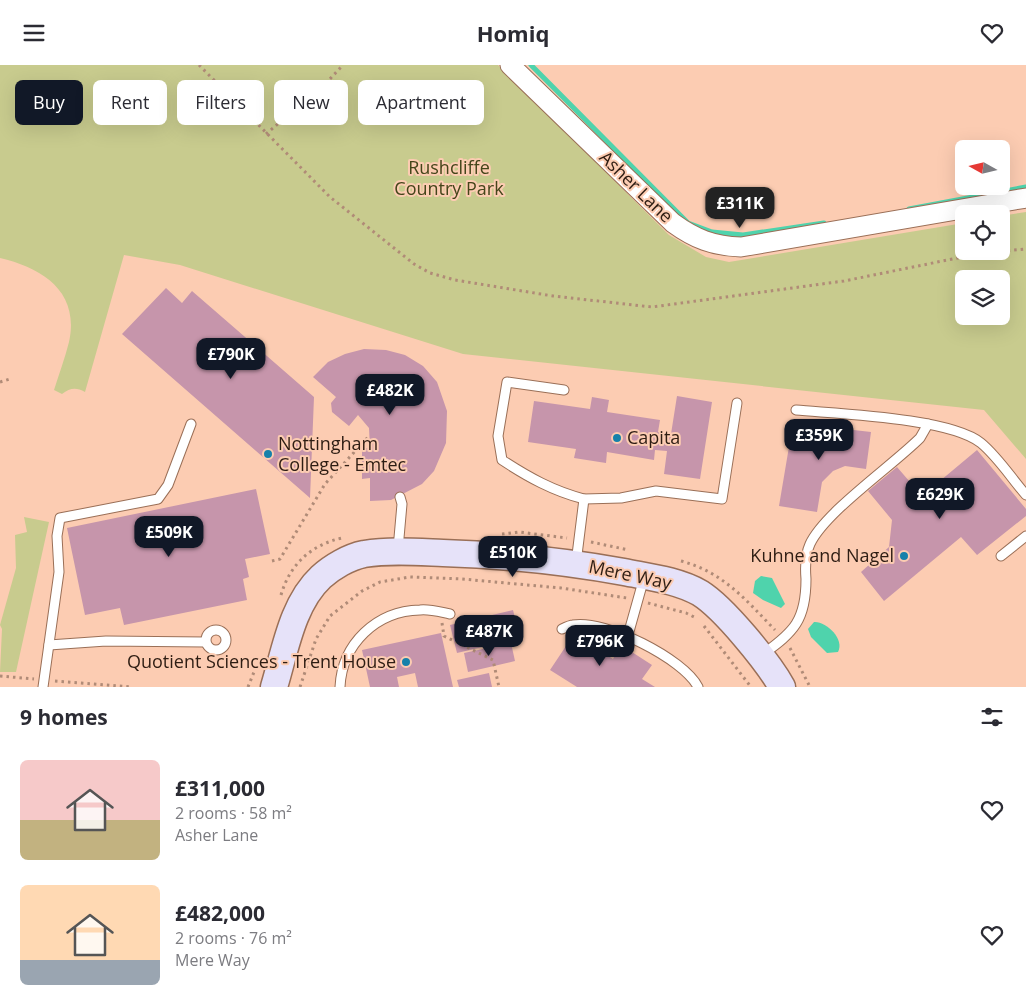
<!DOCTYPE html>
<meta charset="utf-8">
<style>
:root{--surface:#fff;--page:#f7f7f7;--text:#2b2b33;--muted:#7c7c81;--accent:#111827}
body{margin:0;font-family:"Open Sans",sans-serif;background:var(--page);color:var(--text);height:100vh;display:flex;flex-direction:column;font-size:19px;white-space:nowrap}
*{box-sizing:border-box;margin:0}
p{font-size:16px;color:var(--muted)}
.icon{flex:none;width:28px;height:28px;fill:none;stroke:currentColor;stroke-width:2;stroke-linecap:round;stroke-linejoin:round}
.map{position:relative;height:622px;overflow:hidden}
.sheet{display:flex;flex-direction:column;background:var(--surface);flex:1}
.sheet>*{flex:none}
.hud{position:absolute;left:15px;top:15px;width:500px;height:45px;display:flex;gap:10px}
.needle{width:32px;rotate:278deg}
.tools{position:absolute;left:955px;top:75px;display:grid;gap:10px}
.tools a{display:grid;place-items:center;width:55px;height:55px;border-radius:8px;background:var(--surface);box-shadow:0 5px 20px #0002;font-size:25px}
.price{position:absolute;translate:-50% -42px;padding:0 11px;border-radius:10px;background:var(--accent);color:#fff;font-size:16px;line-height:32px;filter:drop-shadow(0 1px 2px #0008)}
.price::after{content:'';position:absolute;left:50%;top:30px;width:15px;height:11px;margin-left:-8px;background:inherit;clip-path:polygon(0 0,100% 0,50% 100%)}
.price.selected{background:#222;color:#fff}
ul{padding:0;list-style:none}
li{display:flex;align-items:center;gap:15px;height:125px;padding:0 20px}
li span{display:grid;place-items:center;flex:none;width:140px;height:100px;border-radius:8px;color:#555}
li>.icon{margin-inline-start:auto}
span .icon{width:60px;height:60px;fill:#fffc;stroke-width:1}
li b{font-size:21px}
h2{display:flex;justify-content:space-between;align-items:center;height:60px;padding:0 20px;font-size:21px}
.chip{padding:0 18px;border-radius:8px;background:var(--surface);box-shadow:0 5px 20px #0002;font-size:18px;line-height:45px}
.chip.selected{background:var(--accent);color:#fff}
header{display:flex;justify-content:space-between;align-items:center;height:65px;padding:0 20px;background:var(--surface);font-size:22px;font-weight:700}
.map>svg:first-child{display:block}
</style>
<header><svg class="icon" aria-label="menu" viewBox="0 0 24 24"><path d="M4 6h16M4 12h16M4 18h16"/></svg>Homiq<svg class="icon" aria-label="heart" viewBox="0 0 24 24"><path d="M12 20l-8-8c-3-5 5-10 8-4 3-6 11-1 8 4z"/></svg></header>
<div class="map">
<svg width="1026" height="622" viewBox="0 0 1026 622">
<rect width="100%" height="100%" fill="#fcccb2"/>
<g fill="#c8cb8e" fill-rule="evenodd">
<path d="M0 0H498L669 170 706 192 729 197 964 158V186H1001V151L1026 147V394L984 345 463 289 180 200 124 190 85 327C76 322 70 323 62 329L54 325C59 309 65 293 69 277 80 227 43 203 0 193ZM964 214H1001V251H964Z"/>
<polygon points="24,452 49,457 16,607 0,607 2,564 0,560 16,503 15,470 27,467"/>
</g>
<g fill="#4fd3ac">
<polygon points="761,511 772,513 785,539 781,543 763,535 753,528 755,516"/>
<path d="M814 557C826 556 845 574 838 587L827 588 811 572 808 564Z"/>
</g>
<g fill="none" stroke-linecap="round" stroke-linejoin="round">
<g stroke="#4fd3ac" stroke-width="5">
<polyline points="531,0 688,158 712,167 743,170 824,158"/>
<polyline points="909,144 1026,122"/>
</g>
</g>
<g fill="#c695ab">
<polygon points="166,223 182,238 192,226 314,332 310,433 122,269"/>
<polygon points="364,284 386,285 405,290 423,301 437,317 447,346 446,378 434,406 422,419 391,435 370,436 370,413 362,414 362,383 370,383 369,363 358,350 349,361 332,347 331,338 336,332 313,312 328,297 345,289"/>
<polygon points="677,331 712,337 700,414 664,409 667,386 655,385 654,395 607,387 606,398 574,393 576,384 528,377 534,336 590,344 592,332 609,335 607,347 660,355 658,367 671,369"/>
<polygon points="793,358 871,367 866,404 845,401 833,406 822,417 817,447 779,441"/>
<polygon points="977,385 1026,444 1026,451 977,490 961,472 884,536 861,507 889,482 892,455 868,426 897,402 922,431"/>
<polygon points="256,424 270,489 245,494 249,512 243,514 247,535 124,560 120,543 85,550 67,463"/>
<polygon points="513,545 520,573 457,588 450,560"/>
<polygon points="441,568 453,622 418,622 415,608 397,612 399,622 370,622 362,585"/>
<polygon points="574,569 613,594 621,580 652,600 642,614 655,622 577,622 550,605"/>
<polygon points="511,578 515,596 468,607 464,588"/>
<polygon points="489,608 492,622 459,622 457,615"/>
</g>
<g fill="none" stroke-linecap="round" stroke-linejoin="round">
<defs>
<g id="lane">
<path d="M564 325 507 317 498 371 502 395C528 412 553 426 584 434L576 498"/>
<path d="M796 345C839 349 950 353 981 378 998 392 1012 414 1026 430"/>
<polyline points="584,434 621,433 656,426 722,434 737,338"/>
<polyline points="398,484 402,439 400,432"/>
<polyline points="1001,491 1026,471"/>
<path d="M562 564C566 562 570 560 573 560 605 554 684 594 698 622"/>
<circle cx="216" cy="575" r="10"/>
<polyline points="628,570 644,513"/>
<polyline points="49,580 106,576 205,577"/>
<path d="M763 589C794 567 806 555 806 514 805 502 805 490 810 479 825 447 892 401 920 373L928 359"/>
<polyline points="43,622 59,507 57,471 60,453 158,434 168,420 191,359"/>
<path d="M340 622C342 579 376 546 420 545 430 544 440 547 450 549"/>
</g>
<path id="street" d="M510 0 673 158C695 174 713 181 741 182L1026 133"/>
<path id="secondary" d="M274 622C285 586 292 539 321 512 332 502 349 492 364 489 390 485 417 487 443 488 504 490 564 496 624 507 649 512 677 515 700 528 724 543 768 597 782 622"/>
</defs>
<use href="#lane" stroke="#9a6f57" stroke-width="11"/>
<use href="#street" stroke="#9a6f57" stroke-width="21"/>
<use href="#secondary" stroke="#9a6f57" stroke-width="29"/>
<g stroke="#b08b77" stroke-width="3" stroke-dasharray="2.5 4" stroke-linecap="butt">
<polyline points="199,0 330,132 414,199 430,208 455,215 553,231 652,242 844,216 982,188 1026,184"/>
<polyline points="266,69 328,16 343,0"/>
<polyline points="0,317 10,314"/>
<polyline points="502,469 519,467 567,473"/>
<polyline points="591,477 629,485"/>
<polyline points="272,496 280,494 325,419 369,371"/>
<path d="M681 496C723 507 746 535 775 565"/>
<path d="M281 530C290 499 311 480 342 473"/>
<polyline points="648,538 686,548 696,553"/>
<polyline points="442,558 444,571 493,595 499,622"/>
<polyline points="704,561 751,622"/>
<polyline points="790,583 810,622"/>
<polyline points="0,611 34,614"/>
<polyline points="55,616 132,622"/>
<polyline points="248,622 256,602"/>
<polyline points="300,622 316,574 330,551 362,526 380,517 410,512 462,514 561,523 627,533"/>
</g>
<use href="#lane" stroke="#fff" stroke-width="9"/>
<use href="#street" stroke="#fff" stroke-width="19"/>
<use href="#secondary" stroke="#e6e2f9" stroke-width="26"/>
</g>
<g fill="#1681aa" stroke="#fcccb2" stroke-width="2">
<circle cx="617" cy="373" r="5"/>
<circle cx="268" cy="389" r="5"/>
<circle cx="904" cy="491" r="5"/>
<circle cx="406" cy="597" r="5"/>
</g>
<g text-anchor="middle" stroke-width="4" stroke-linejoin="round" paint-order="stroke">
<g font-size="18" fill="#44451a" stroke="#fcccb2">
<text x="449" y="109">Rushcliffe<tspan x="449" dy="21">Country Park</tspan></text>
</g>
<g font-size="18" fill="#2e1d13" stroke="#fcccb2">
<text transform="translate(636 122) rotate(44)" y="6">Asher Lane</text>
<text transform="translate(630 510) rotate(12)" y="6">Mere Way</text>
</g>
<g font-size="18" fill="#2e1d13" stroke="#fcccb2" text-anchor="start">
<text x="627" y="379">Capita</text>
<text x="278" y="385">Nottingham<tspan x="278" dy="21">College - Emtec</tspan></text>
<text x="894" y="497" text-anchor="end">Kuhne and Nagel</text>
<text x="396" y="603" text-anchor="end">Quotient Sciences - Trent House</text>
</g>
</g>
</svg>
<div class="tools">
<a><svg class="needle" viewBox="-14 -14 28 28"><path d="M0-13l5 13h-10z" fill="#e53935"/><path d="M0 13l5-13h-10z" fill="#7c7c81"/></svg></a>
<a><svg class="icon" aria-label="locate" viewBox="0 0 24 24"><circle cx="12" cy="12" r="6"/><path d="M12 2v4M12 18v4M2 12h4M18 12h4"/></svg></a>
<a><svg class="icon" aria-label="layers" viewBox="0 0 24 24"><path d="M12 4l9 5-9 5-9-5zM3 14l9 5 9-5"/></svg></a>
</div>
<b class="price selected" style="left:740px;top:164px">£311K</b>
<b class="price" style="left:231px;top:315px">£790K</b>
<b class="price" style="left:390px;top:351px">£482K</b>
<b class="price" style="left:819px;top:396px">£359K</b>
<b class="price" style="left:940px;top:455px">£629K</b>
<b class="price" style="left:169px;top:493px">£509K</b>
<b class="price" style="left:513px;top:513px">£510K</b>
<b class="price" style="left:489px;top:592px">£487K</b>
<b class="price" style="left:600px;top:602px">£796K</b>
<div class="hud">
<a class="chip selected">Buy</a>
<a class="chip">Rent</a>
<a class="chip">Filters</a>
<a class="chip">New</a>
<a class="chip">Apartment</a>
</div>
</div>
<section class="sheet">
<h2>9 homes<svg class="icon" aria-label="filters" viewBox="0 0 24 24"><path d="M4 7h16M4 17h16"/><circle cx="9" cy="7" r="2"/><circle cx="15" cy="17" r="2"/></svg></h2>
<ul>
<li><span style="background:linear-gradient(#f6c9c9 60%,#c2b280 0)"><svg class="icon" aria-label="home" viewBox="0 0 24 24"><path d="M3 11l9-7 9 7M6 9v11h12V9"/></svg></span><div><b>£311,000</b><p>2 rooms · 58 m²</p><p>Asher Lane</p></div><svg class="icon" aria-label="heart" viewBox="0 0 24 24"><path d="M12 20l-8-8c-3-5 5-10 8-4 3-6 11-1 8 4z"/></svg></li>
<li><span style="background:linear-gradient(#ffd9b3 75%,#9aa5b1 0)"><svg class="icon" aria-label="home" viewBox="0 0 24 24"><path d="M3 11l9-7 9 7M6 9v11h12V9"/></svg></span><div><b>£482,000</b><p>2 rooms · 76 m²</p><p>Mere Way</p></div><svg class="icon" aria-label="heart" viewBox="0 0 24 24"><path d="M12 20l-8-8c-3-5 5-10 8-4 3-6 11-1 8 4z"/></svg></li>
</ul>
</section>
